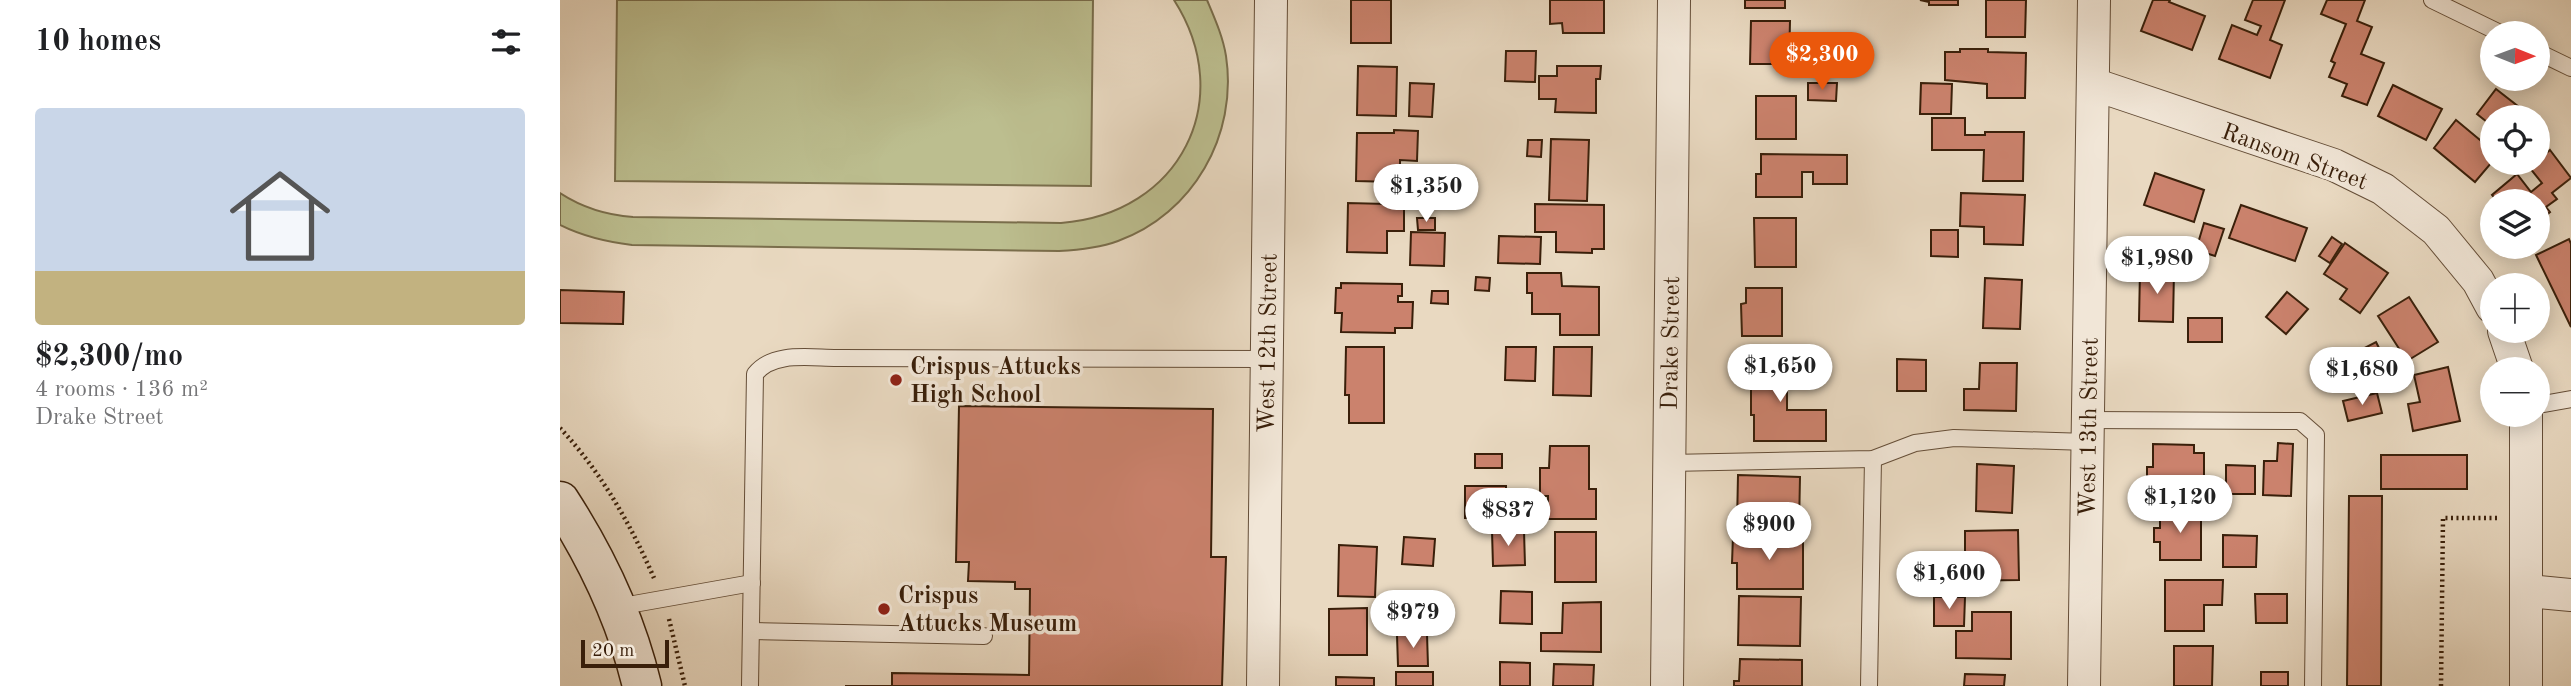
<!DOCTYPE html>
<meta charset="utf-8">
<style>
:root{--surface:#fff;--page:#f6f6f6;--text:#202124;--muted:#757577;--line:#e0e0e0;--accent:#ea580c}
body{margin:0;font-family:"Old Standard TT",serif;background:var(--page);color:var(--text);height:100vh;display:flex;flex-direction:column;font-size:26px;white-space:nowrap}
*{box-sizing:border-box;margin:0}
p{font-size:23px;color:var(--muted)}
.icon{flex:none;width:38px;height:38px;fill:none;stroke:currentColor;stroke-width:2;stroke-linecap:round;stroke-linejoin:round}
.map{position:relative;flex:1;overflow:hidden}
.sheet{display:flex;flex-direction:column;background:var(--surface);width:560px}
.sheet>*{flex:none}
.needle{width:46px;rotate:91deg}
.controls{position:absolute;left:1920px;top:21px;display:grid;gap:14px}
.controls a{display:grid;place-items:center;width:70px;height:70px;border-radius:50%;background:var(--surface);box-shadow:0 4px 18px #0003;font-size:35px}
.scale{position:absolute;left:21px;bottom:18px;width:88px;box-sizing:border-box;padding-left:7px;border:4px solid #391f0a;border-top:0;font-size:19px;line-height:24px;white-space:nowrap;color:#391f0a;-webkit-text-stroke:5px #f1e6d7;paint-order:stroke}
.price{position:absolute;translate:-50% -60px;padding:0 16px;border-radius:24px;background:#fff;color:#222;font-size:23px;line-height:46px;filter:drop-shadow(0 2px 4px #0008)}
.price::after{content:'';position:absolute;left:50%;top:42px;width:21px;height:16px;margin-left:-10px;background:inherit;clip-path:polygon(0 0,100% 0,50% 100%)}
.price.on{background:var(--accent);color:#fff}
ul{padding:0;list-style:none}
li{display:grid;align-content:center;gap:14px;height:371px;padding:0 35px}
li+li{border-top:2px solid var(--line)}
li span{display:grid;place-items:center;height:217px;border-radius:7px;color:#555}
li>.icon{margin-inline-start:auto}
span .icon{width:126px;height:126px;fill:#fffc;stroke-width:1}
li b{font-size:30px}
h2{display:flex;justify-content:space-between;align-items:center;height:84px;padding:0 35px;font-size:30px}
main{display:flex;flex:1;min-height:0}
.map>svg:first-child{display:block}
</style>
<main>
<section class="sheet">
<h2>10 homes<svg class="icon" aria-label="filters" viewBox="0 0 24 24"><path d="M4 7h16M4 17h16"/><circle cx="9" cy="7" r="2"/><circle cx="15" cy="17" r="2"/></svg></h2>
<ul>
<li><span style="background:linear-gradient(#c9d6e8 75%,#c2b280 0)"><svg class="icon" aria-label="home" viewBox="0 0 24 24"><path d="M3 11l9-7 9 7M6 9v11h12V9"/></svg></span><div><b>$2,300/mo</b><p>4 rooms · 136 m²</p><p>Drake Street</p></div></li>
</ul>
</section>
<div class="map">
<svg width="2011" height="686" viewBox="0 0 2011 686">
<rect width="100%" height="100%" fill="#e9d9c1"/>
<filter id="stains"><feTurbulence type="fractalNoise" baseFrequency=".00286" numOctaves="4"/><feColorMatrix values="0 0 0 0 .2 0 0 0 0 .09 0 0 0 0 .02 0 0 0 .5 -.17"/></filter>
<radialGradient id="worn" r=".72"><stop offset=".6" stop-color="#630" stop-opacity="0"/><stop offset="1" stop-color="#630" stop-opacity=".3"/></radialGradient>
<g fill="#bcbe8f" stroke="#7a6e4c" stroke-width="2">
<polygon points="57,0 533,0 531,186 55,181"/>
<path d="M614 0H647C655 19 663 37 666 56 678 135 633 214 558 241 539 248 519 250 499 251L72 245C46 242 24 237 0 225V193C23 208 46 215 73 217L501 223C620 214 678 100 614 0Z"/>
</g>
<g fill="#cb826d" stroke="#391f0a" stroke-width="2">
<rect x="791" y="0" width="40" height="43"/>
<polygon points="990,0 1044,0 1044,33 1003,33 1002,23 990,24"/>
<rect x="1185" y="0" width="40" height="8"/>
<polygon points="1360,0 1398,0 1398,5 1369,5 1369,2"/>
<polygon points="1426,0 1466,0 1465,37 1426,37"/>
<polygon points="1593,0 1610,0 1609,2 1645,16 1632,50 1581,31"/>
<polygon points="1693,0 1725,0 1710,40 1722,45 1710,78 1659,59 1672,25 1697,35 1701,26 1685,20"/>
<polygon points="1767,0 1805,0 1797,21 1812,27 1801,54 1824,63 1807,105 1782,96 1787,84 1769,77 1775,63 1771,61 1786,24 1761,14"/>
<polygon points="1191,21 1230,21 1229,64 1190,64"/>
<polygon points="1400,49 1428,49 1428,52 1466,53 1465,98 1427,98 1427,84 1385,80 1385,52 1400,52"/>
<polygon points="946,51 976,51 975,82 945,81"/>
<polygon points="1262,57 1262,76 1235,76 1235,58"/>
<polygon points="798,66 837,67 836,116 797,115"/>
<polygon points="997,66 1041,66 1040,79 1036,79 1036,113 995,112 996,99 979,99 979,76 997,76"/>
<polygon points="850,83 874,84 872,117 849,116"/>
<polygon points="1248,83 1277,83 1276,101 1248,100"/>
<polygon points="1361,83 1392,84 1391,114 1360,114"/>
<polygon points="1833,85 1882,109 1866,140 1818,116"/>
<polygon points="1936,89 1959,107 1951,117 1932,117 1932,126 1917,114"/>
<rect x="1196" y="96" width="40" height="43"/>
<polygon points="1372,118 1405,118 1405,135 1425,135 1425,132 1464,132 1463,181 1423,181 1424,150 1372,150"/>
<polygon points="1896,120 1932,150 1932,162 1915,182 1874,148"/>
<polygon points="834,130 858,131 857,161 840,160 840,177 834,176 834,182 796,181 797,133 834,133"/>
<polygon points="991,139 1029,140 1027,201 989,200"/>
<polygon points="968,140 982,140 981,157 967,156"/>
<polygon points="1990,150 2011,178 1992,193 1997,199 1986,207 1990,212 1978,222 1978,201 1937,201 1932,195 1957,174 1971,192 1982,183 1969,167 1978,163 1978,160"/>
<polygon points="1201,154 1287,155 1287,184 1253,184 1253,172 1242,172 1242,197 1196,197 1196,174 1201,174"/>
<polygon points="1595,173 1644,190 1634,222 1584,205"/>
<polygon points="1401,193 1465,195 1463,245 1424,244 1424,227 1400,226"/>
<polygon points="827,200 844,200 844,231 827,231 827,253 787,252 788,203 827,204"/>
<polygon points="975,204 1044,205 1044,249 1032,249 1032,253 996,252 996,232 975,232"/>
<polygon points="1681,205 1747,228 1735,261 1669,238"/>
<polygon points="857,218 875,218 875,230 858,230"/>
<polygon points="1194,218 1236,218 1236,267 1195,267"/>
<polygon points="1644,223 1664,229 1655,256 1636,250"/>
<polygon points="1371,230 1398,230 1398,257 1371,256"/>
<polygon points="851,232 885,233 884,266 850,265"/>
<polygon points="939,236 981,237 980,264 938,263"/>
<polygon points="1772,237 1782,244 1770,263 1759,256"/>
<polygon points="2009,239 2011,244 2011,327 1976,255"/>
<polygon points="1785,243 1828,273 1800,313 1780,299 1787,289 1764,274"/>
<polygon points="1580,270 1614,271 1613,322 1579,321"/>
<polygon points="967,273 1001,273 1002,286 1039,287 1039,335 1000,335 1000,314 972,314 972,293 967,293"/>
<polygon points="916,277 930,278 929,291 915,290"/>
<polygon points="1425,278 1462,280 1460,329 1423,328"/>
<polygon points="781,283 842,284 842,296 838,296 838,302 853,302 852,328 835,328 835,333 781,332 782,313 775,313 776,288 781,288"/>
<polygon points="1186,288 1222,288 1222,336 1182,336 1181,304 1186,303"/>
<polygon points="0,290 64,292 63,324 0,323"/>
<polygon points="872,291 888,291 888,304 871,303"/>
<polygon points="1727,292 1748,309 1726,334 1706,317"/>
<polygon points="1849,297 1878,342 1847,361 1818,316"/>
<rect x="1628" y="318" width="34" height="24"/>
<polygon points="1816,342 1828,366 1801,381 1789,356"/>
<polygon points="786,347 824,347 824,423 789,423 789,395 785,395"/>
<polygon points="946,347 976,347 975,381 945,380"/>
<polygon points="994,347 1032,347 1031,396 993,395"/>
<polygon points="1197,350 1227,350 1227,410 1266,410 1266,441 1194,441 1194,415 1191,415 1191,361 1197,360"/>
<polygon points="1337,359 1366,360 1366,391 1337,391"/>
<polygon points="1420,363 1457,363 1456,411 1404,410 1404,389 1419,389"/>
<polygon points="1888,367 1900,421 1853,431 1848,404 1860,402 1854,375"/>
<polygon points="1817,393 1822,413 1788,421 1783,401"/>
<polygon points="399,406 653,409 651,557 666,557 662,686 285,686 332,686 332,673 469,675 470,589 455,589 455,582 408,581 409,562 396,562"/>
<polygon points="1718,443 1733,444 1731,496 1703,495 1704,461 1717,461"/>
<polygon points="1593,444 1634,445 1634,453 1644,453 1644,482 1632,482 1632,492 1587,492 1587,467 1593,467"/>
<polygon points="990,446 1029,446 1029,489 1036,489 1036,519 988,519 988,496 980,496 980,468 989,468"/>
<rect x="915" y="454" width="27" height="14"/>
<rect x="1821" y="455" width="86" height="34"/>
<polygon points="1417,464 1454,466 1452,513 1416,511"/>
<polygon points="1666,465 1695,466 1695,494 1666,494"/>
<polygon points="1178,475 1240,477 1239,527 1177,525"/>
<polygon points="905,486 946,486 946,507 964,508 963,522 946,522 946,518 905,518"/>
<polygon points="1789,496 1822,496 1821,686 1787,686"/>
<polygon points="1600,510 1641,510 1641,560 1600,560 1600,542 1594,542 1594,528 1600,528"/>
<polygon points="1458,530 1459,580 1390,581 1391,592 1362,592 1362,573 1387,573 1386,556 1405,556 1405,531"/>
<polygon points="932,531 964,531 965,565 933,566"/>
<rect x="995" y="532" width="41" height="50"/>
<polygon points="1663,535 1697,536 1696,567 1663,567"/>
<polygon points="1173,536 1243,537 1243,589 1177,589 1177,563 1172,563"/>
<polygon points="844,537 875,539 873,566 842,564"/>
<polygon points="779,545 817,547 815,597 778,596"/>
<polygon points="1605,580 1663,580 1662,605 1644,605 1644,631 1605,631"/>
<polygon points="941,591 972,592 972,624 940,623"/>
<polygon points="1695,594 1727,594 1727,623 1696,623"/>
<polygon points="1179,596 1241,597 1240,646 1178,645"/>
<polygon points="1374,597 1405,597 1404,626 1374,626"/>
<polygon points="1041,602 1041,652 981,651 981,633 1002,633 1003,603"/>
<polygon points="807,608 807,655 769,655 769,609"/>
<polygon points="1412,612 1451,612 1451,659 1396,658 1396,631 1412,631"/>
<polygon points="867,634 868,666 838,666 837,635"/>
<polygon points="1614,646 1653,646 1652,686 1614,686"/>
<polygon points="1180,659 1242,660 1242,686 1174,686 1174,681 1179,681"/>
<polygon points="940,662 970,663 970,686 940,686"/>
<polygon points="994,664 1034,665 1033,686 993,686"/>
<rect x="836" y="672" width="37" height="14"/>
<rect x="1701" y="672" width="27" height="14"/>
<polygon points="1405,674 1445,675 1444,686 1404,686"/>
<polygon points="776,677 814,678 814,686 776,686"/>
</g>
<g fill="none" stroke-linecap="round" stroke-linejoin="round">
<defs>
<g id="lane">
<polyline points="1872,0 1940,33"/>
<polyline points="1978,52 2011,68"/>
<polyline points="1978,405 2011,399"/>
<polyline points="1528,420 1740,421 1756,435 1753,686"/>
<polyline points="1109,463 1313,459 1355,443 1394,438 1528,442"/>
<polyline points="57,607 192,583"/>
<polyline points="191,631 424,636"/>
<path d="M190 686 195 374C213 351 250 358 277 358L707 359"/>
<polyline points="1309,686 1313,459"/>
</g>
<g id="street">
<polyline points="1533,84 1774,165 1823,189 1876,230 1918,281 1932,307"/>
<polyline points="1944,331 1957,369"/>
<polyline points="1966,415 1966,686"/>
<polyline points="1967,591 2011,595"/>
<polyline points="703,686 711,0"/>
<polyline points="1107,686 1114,0"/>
<polyline points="1524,686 1534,0"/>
</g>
<path id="secondary" d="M0 501C37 558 66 619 82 686"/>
</defs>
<use href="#lane" stroke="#654e38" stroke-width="18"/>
<use href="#street" stroke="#654e38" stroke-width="34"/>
<use href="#secondary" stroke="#391f0a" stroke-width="41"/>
<g stroke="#391f0a" stroke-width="4.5" stroke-dasharray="2 3.5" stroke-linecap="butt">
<path d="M0 428C41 472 70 523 94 578"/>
<polyline points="109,619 125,686"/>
<polyline points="1881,686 1883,518 1937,518"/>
</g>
<use href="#lane" stroke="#f1e6d7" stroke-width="16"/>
<use href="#street" stroke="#f1e6d7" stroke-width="32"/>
<use href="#secondary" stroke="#f1e6d7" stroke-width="38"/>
</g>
<g fill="#8f2418" stroke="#f1e6d7" stroke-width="2.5">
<circle cx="336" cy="380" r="7"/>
<circle cx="324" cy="609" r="7"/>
</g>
<g text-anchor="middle" stroke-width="7" stroke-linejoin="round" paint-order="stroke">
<g font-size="24" fill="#391f0a" stroke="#f1e6d7">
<text transform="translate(1735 156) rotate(20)" y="8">Ransom Street</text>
<text transform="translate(707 343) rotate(-89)" y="8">West 12th Street</text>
<text transform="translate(1110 343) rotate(-89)" y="8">Drake Street</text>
<text transform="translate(1528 427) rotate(-89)" y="8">West 13th Street</text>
</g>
<g font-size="24" font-weight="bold" fill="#391f0a" stroke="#f1e6d7" text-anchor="start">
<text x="350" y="374">Crispus Attucks<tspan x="350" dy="28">High School</tspan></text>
<text x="338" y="603">Crispus<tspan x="338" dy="28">Attucks Museum</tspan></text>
</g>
</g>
<rect width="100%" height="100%" filter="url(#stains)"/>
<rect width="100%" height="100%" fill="url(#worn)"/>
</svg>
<div class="controls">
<a><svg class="needle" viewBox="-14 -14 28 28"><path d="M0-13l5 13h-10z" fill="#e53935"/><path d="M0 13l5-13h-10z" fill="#757577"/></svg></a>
<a><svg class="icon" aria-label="locate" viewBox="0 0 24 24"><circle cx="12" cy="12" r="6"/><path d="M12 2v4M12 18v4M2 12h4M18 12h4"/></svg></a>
<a><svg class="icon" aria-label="layers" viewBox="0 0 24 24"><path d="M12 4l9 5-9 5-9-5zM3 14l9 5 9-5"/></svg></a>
<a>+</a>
<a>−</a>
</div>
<div class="scale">20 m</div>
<b class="price on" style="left:1262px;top:92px">$2,300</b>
<b class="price" style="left:866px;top:224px">$1,350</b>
<b class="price" style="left:1597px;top:296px">$1,980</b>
<b class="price" style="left:1220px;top:404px">$1,650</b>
<b class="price" style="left:1802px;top:407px">$1,680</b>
<b class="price" style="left:1620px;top:535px">$1,120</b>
<b class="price" style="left:948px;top:548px">$837</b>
<b class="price" style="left:1209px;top:562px">$900</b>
<b class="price" style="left:1389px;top:611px">$1,600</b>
<b class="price" style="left:853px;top:650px">$979</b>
</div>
</main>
